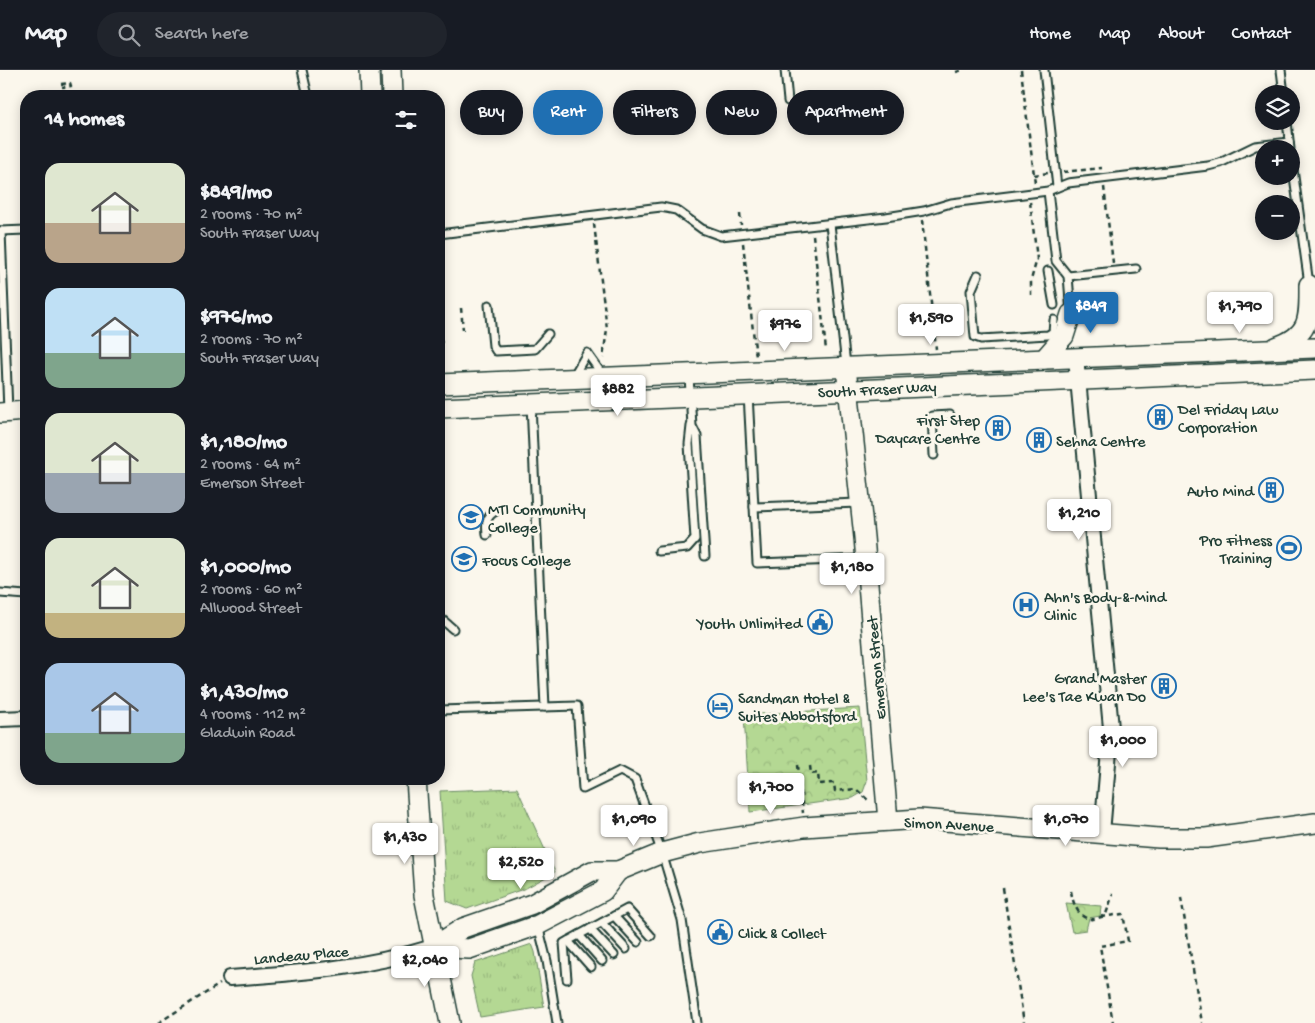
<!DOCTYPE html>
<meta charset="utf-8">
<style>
:root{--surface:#171b24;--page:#20242c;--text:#f1f3f6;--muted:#9ea1a6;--line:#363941;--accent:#1f6fb2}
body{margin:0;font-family:"Gochi Hand",sans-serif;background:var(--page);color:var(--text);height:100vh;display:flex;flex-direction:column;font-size:19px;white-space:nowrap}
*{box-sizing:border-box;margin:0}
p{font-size:16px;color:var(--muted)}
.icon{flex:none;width:28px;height:28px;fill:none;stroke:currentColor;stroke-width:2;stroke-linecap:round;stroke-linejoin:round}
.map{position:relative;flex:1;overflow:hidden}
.panel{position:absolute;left:20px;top:20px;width:425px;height:695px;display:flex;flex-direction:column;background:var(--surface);border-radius:20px;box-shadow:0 2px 12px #0003}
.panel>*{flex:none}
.banner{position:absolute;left:460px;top:20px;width:475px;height:45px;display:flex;gap:10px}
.buttons{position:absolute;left:1255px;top:15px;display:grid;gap:10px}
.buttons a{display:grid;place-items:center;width:45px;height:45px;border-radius:50%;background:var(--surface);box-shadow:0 2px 12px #0003;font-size:25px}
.price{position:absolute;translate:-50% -42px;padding:0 11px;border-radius:5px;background:#fff;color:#222;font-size:16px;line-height:32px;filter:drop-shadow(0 1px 2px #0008)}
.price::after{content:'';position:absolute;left:50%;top:30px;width:15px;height:11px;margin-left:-8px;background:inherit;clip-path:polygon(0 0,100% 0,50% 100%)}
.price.on{background:var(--accent);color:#fff}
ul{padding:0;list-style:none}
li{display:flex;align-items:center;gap:15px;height:125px;padding:0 25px}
li span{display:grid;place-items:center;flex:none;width:140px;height:100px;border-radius:15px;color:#555}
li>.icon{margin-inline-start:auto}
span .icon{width:60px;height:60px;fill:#fffc;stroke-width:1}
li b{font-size:21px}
h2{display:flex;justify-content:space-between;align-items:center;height:60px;padding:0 25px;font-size:21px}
.chip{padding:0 18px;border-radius:22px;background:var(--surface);box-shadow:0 2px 12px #0003;font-size:18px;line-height:45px}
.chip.on{background:var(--accent);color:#fff}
header{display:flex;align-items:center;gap:30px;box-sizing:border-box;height:70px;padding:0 25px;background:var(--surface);border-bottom:1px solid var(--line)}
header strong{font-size:24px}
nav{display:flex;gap:28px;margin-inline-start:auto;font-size:18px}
.search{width:350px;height:45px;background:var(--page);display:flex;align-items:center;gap:12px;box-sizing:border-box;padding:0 18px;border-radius:28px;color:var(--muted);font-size:19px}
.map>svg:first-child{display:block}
</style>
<header>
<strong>Map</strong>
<div class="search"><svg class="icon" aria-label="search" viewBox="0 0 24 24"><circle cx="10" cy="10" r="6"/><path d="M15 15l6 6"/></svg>Search here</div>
<nav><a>Home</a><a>Map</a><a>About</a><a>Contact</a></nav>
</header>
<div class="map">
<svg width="1315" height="953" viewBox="0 0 1315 953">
<defs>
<pattern id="grass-tufts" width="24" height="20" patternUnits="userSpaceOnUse" patternTransform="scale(1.25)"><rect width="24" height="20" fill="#b4d893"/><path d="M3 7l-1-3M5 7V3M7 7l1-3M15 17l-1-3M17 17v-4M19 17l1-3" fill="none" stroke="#9aba7f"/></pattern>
<pattern id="forest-crowns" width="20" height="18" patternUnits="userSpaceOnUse" patternTransform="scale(1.25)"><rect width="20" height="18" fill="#b4d893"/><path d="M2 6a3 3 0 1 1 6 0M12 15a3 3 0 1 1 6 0" fill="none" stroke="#9aba7f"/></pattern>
</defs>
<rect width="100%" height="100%" fill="#fbf7ec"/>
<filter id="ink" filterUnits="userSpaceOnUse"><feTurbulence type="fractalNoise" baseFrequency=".02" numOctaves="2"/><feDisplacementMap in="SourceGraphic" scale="10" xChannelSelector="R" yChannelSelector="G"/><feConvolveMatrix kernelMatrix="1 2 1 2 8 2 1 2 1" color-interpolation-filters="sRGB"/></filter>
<g filter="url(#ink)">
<g fill="url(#grass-tufts)" stroke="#6a8a64">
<polygon points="517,718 555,802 526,818 467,839 447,831 440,721"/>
<polygon points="532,874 535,882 544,937 480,947 471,906 475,893"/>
</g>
<g fill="url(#forest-crowns)" stroke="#6a8a64">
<polygon points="860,638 867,711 863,722 853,728 750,742 744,645"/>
<polygon points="1066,833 1101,836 1100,846 1089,848 1086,860 1072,862"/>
</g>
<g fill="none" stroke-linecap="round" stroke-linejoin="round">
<defs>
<g id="lane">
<polyline points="302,0 308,26"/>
<polyline points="785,0 788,31"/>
<polyline points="1044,0 1057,117"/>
<polyline points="1281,0 1284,24"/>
<polyline points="1287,51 1290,79"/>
<polyline points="1291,85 1309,214"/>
<polyline points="1048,121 1056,191 1068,206 1071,243"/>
<polyline points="830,154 846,295"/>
<polyline points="0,161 26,160"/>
<polyline points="1,161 8,341"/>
<polyline points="439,164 661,137 676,140 702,159 721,166 886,147 924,141 951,133 1048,121 1068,113 1208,96 1220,93 1255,76 1289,72"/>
<polyline points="1048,201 1054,235"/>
<polyline points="978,205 971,221 975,267 981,269 1048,265 1053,262 1054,250"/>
<polyline points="1068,206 1136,199"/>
<polyline points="489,235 493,276 496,281 535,279 548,264"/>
<polyline points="574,305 587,283 602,304"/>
<polyline points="689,306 692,356 697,366 705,486"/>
<polyline points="748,324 757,493 864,489"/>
<polyline points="531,334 545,637"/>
<polyline points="934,385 932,346 950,345"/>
<polyline points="754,437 858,433"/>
<path d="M487 465C486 454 485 447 496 441"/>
<polyline points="659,481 687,478 695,469 689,374 691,356"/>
<polyline points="0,523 26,525"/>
<polyline points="439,547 453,559"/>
<polyline points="439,640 577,636 583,719 620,701 635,709 662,783 682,850 697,953"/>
<polyline points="614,846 638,872"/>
<polyline points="602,853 626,879"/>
<polyline points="538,855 547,891 557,953"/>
<polyline points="590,859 614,885"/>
<polyline points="579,865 602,891"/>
<polyline points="568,871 591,897"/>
<polyline points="567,909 564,873 627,839 651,866"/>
</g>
<g id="street">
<polyline points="1076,288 1111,658 1102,763"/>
<polyline points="0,649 26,648"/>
<path d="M230 908C300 903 366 898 433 877"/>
</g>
<g id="secondary">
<polyline points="369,0 370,26"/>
<polyline points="391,0 392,26"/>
<path d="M1276 277C1311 265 1309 248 1309 215"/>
<polyline points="1044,289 1064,266 1071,244"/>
<polyline points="847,307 864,467 888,751"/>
<polyline points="439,314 1315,278"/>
<polyline points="439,338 1315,300"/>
<polyline points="0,343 26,341"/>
<polyline points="416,709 424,825 450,953"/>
<polyline points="433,877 463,858 532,834 592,801 618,801 662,783 700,773 804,757 919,749 1159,768 1206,768 1315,753"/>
<polyline points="433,877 469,879 538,855 603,821 618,801"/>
</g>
</defs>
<use href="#lane" stroke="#1f3d34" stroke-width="11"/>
<use href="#street" stroke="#1f3d34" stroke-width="18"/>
<use href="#secondary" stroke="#1f3d34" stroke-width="22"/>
<g stroke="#1f3d34" stroke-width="2.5" stroke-dasharray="5 4" stroke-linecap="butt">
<polyline points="1021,0 1035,113"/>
<polyline points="956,2 963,0"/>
<polyline points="61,14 70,13 71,16 62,17"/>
<polyline points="840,25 860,24"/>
<polyline points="1063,102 1102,98"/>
<polyline points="1034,105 1048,103"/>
<polyline points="1104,117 1113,193"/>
<polyline points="1030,132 1037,189 1031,210 1031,225"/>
<polyline points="740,144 741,155"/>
<polyline points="922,150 936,279"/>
<polyline points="594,154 607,259 603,288"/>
<polyline points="813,165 826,280"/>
<polyline points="743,173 756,287"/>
<polyline points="461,238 463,260"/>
<polyline points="439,260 441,272 445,272"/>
<polyline points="798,695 803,743"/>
<polyline points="810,696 811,704 818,703 819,714 834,713 835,721 856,719 870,732"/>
<polyline points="1003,818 1024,953"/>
<path d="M1071 821C1074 841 1085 858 1106 844L1113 824"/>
<polyline points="1181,828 1202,953"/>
<polyline points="1101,847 1123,844 1128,871 1100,876 1113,953"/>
<polyline points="158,953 220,914"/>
</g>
<use href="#lane" stroke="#fbf7ec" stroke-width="7"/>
<use href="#street" stroke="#fbf7ec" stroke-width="14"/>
<use href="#secondary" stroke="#fbf7ec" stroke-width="19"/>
</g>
</g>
<defs>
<symbol id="building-ring" viewBox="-11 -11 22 22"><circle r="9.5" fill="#fbf7ec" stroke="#1f6fb2" stroke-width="1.5"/><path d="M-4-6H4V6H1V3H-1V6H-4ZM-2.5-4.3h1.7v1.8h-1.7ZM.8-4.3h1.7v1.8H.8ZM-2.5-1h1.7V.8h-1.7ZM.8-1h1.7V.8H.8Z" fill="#1f6fb2"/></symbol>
<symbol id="university-ring" viewBox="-11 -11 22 22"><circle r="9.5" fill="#fbf7ec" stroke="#1f6fb2" stroke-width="1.5"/><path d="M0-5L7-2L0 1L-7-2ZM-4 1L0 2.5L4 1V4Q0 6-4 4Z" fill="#1f6fb2"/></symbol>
<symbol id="stadium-ring" viewBox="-11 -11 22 22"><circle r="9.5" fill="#fbf7ec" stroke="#1f6fb2" stroke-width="1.5"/><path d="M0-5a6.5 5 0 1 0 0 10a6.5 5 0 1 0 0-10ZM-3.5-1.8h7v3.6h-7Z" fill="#1f6fb2"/></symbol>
<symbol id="hospital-ring" viewBox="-11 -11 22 22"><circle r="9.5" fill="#fbf7ec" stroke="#1f6fb2" stroke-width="1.5"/><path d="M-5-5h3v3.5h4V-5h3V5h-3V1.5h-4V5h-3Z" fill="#1f6fb2"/></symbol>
<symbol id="civic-ring" viewBox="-11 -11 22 22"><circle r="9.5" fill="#fbf7ec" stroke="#1f6fb2" stroke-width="1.5"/><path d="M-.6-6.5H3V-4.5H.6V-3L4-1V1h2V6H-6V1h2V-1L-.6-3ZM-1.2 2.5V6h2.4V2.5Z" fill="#1f6fb2"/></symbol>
<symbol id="hotel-ring" viewBox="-11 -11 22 22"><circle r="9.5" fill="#fbf7ec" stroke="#1f6fb2" stroke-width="1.5"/><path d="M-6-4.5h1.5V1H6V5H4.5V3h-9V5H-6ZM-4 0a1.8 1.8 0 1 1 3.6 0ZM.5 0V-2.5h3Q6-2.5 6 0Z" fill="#1f6fb2"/></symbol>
</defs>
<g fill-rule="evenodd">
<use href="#building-ring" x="1146" y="333" width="28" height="28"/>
<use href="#building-ring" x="984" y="344" width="28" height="28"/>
<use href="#building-ring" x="1025" y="356" width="28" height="28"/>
<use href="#building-ring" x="1257" y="406" width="28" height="28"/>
<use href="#university-ring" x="457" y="433" width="28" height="28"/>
<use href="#stadium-ring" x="1275" y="464" width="28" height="28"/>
<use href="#university-ring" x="450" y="475" width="28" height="28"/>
<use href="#hospital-ring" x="1012" y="521" width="28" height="28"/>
<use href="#civic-ring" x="806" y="538" width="28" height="28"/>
<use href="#building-ring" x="1150" y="602" width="28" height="28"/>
<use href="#hotel-ring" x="706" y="622" width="28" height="28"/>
<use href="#civic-ring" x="706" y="848" width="28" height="28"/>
</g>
<g text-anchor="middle" stroke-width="5" stroke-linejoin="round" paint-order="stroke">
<g font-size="16" fill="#1f3d34" stroke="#fbf7ec">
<text transform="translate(877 318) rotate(-3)" y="6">South Fraser Way</text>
<text transform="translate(875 598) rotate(-95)" y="6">Emerson Street</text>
<text transform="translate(949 753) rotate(3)" y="6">Simon Avenue</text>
<text transform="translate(301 884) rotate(-5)" y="6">Landeau Place</text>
</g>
<g font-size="16" fill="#1f3d34" stroke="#fbf7ec" text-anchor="start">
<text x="1178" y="344">Del Friday Law<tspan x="1178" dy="18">Corporation</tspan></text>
<text x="980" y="355" text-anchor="end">First Step<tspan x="980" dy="18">Daycare Centre</tspan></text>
<text x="1056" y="376">Sehna Centre</text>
<text x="1254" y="426" text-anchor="end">Auto Mind</text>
<text x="488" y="444">MTI Community<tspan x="488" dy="18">College</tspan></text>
<text x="1272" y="475" text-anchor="end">Pro Fitness<tspan x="1272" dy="18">Training</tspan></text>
<text x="482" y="495">Focus College</text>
<text x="1044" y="532">Ahn's Body-&amp;-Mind<tspan x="1044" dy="18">Clinic</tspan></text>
<text x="802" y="558" text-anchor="end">Youth Unlimited</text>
<text x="1146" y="613" text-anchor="end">Grand Master<tspan x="1146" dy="18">Lee's Tae Kwan Do</tspan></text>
<text x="738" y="633">Sandman Hotel &amp;<tspan x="738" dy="18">Suites Abbotsford</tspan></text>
<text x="738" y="868">Click &amp; Collect</text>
</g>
</g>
</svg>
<div class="buttons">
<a><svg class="icon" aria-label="layers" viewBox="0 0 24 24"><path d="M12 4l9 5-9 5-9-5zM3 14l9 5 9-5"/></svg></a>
<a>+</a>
<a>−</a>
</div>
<b class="price on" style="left:1091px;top:264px">$849</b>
<b class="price" style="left:1240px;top:264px">$1,790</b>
<b class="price" style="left:931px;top:276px">$1,590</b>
<b class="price" style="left:785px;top:282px">$976</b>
<b class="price" style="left:618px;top:347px">$882</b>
<b class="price" style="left:1079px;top:471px">$1,210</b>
<b class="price" style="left:852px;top:525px">$1,180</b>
<b class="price" style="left:1123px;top:698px">$1,000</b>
<b class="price" style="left:771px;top:745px">$1,700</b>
<b class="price" style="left:634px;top:777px">$1,090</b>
<b class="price" style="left:1066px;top:777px">$1,070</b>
<b class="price" style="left:405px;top:795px">$1,430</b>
<b class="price" style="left:521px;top:820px">$2,520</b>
<b class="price" style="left:425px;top:918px">$2,040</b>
<div class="banner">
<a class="chip">Buy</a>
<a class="chip on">Rent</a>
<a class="chip">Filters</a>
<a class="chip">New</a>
<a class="chip">Apartment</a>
</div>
<section class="panel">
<h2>14 homes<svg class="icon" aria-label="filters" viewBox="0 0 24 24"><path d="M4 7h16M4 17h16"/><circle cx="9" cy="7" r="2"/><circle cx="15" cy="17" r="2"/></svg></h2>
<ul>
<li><span style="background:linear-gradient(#dfe7d0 60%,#b9a48a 0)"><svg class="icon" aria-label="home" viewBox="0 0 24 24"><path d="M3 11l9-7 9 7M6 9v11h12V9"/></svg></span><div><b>$849/mo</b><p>2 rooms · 70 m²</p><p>South Fraser Way</p></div></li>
<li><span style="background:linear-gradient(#bfe0f5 65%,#7fa58c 0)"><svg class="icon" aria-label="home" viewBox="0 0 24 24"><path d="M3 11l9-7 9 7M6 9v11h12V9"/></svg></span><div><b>$976/mo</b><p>2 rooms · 70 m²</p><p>South Fraser Way</p></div></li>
<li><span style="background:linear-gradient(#dfe7d0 60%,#9aa5b1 0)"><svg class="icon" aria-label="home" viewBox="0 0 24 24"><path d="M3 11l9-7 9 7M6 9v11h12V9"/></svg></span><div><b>$1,180/mo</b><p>2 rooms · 64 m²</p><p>Emerson Street</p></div></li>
<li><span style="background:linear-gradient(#dfe7d0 75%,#c2b280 0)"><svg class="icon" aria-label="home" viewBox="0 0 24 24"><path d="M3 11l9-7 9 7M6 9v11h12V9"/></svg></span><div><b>$1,000/mo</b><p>2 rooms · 60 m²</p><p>Allwood Street</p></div></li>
<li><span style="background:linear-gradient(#a9c7e8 70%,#7fa58c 0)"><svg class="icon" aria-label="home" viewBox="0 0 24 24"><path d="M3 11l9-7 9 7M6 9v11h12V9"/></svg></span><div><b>$1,430/mo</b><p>4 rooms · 112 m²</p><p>Gladwin Road</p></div></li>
</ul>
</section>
</div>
